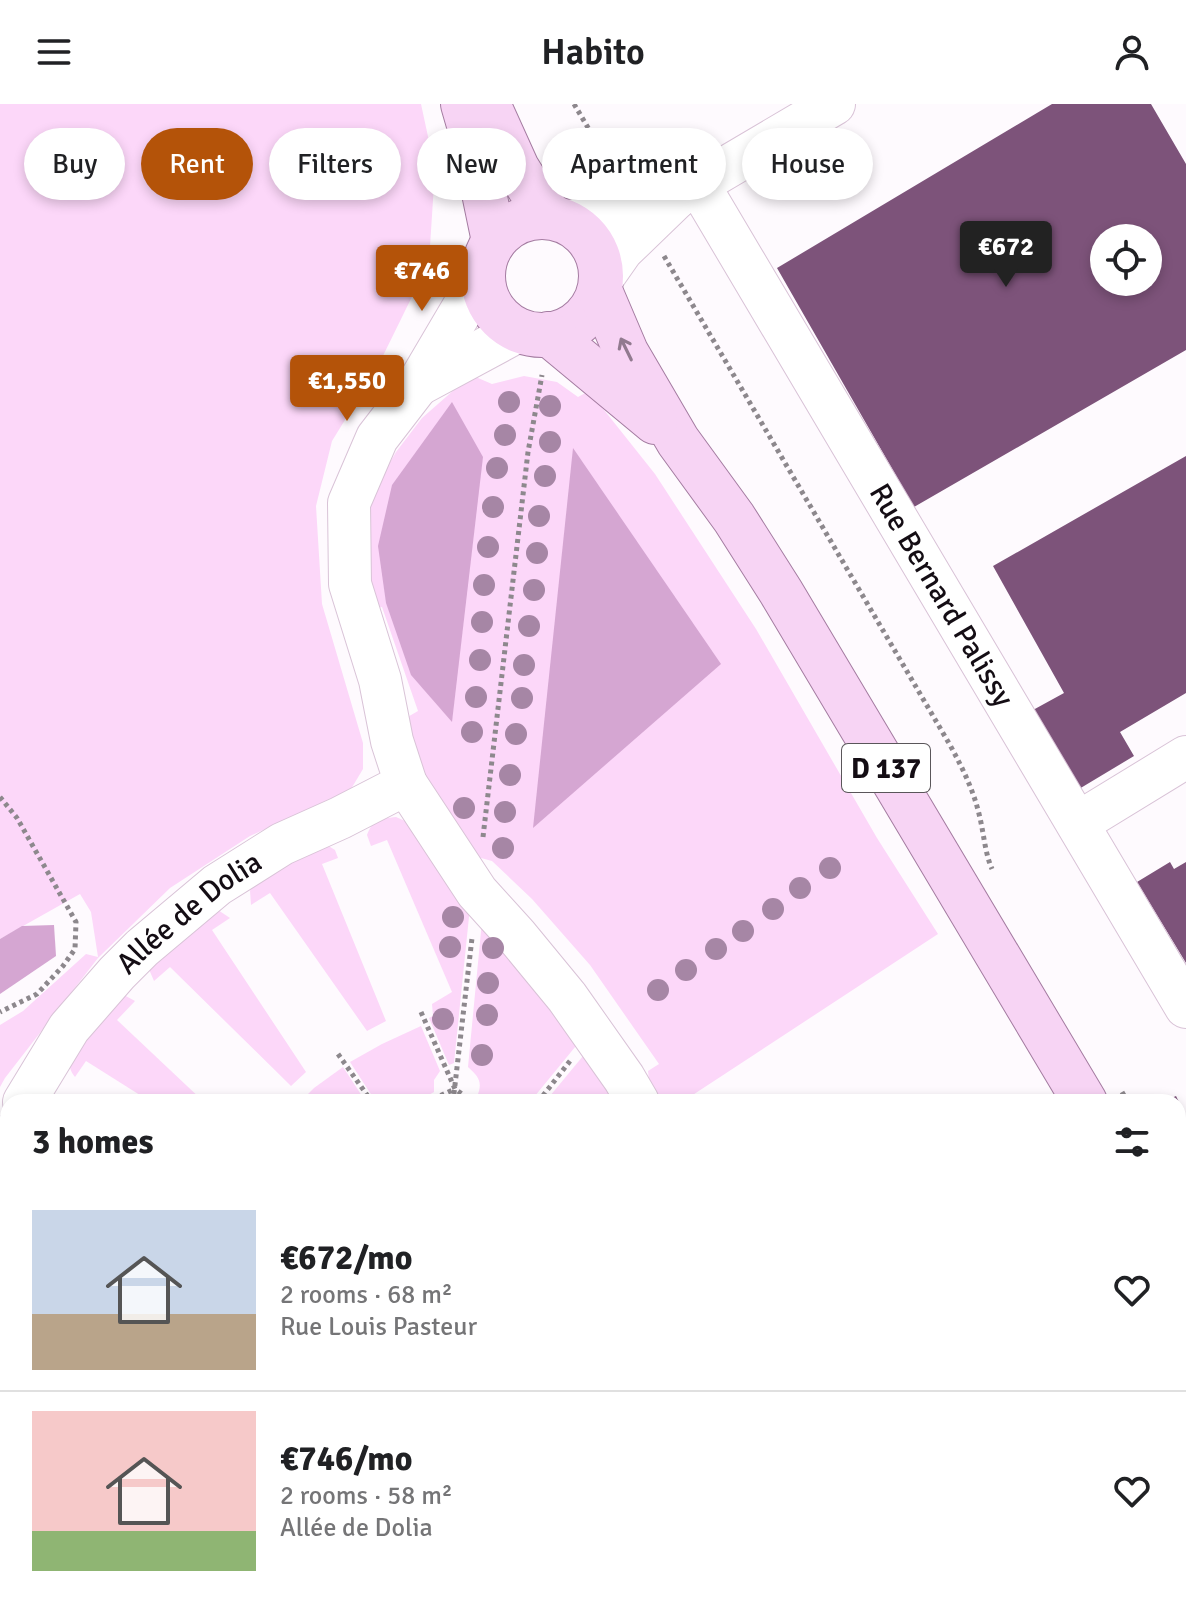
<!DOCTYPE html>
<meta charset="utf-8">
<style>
:root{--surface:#fff;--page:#f6f6f6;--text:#202124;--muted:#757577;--line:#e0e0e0;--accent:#b45309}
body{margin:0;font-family:Signika,sans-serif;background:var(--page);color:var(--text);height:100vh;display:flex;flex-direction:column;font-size:30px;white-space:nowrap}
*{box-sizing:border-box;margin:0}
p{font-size:26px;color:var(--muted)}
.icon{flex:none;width:44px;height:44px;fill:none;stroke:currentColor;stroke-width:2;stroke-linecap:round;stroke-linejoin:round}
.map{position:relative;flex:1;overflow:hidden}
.side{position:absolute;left:0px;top:990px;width:1186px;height:512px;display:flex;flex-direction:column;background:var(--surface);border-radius:24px 24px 0 0;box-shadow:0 4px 12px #0003}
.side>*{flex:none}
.hud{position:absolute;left:24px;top:24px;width:1138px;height:72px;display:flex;gap:16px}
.tools{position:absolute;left:1090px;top:120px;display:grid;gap:16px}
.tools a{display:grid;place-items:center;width:72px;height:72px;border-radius:50%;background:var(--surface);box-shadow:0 4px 12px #0003;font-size:40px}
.price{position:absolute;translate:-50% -68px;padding:0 18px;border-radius:8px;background:var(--accent);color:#fff;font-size:26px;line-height:52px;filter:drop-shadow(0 2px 4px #0008)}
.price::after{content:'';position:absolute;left:50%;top:48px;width:24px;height:18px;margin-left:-12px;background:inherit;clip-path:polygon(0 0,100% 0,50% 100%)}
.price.on{background:#222;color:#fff}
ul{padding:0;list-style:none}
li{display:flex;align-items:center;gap:24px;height:200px;padding:0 32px}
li+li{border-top:2px solid var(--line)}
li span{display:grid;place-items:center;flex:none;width:224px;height:160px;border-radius:0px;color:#555}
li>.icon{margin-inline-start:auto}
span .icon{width:96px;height:96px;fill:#fffc;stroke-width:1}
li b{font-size:34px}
h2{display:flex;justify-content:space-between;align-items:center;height:96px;padding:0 32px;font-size:34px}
.tag{padding:0 28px;border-radius:36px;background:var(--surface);box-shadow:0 4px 12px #0003;font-size:28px;line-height:72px}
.tag.on{background:var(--accent);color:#fff}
header{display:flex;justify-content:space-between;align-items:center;height:104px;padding:0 32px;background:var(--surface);font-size:36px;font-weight:600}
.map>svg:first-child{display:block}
</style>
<header><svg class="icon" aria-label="menu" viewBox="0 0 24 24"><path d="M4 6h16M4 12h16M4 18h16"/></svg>Habito<svg class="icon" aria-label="person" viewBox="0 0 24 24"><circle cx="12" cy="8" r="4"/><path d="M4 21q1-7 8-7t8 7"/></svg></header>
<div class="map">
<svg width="1186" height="1502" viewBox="0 0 1186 1502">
<rect width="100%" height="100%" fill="#fefafe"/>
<g fill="#fcd7f9">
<polygon points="0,0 421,0 435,65 429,158 377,264 332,337 316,402 322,500 363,639 363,665 351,685 250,732 170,784 98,854 5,974 0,983 0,921 23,907 86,850 98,853 91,808 80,790 0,835"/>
<polygon points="471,271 492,280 524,272 557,278 578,293 589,287 655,370 756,525 877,734 938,830 682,998 653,998 651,993 648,967 659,960 590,861 532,795 492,757 470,751 423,683 399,618 418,607 382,503 367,506 362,442 371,391 396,348 422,314"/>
<path d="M396 713 412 720 470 803 454 959 449 961 429 914 433 912 432 900 452 888 387 736 371 742 367 731C373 715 380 715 396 713Z"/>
<polygon points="327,741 335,746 338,754 322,760 386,917 367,927 270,789 251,801 250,787 255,774"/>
<polygon points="218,806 230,814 212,826 306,968 291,982 170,863 154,877 148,863"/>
<path d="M482 817 580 937 530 998H483L477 993C483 978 479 973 468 963Z"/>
<path d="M124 891 135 897 117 916 204 998H151L86 957 75 973C68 965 69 957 69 948Z"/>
<polygon points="421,922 440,967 434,976 434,988 416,998 376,998 350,958 382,940"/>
<polygon points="588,946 621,998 545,998"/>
<polygon points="343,963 366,998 300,998 314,984"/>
<polygon points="0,1130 8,1134 8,1196 0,1188"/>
<polygon points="276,1494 520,1494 521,1497 528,1502 276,1502 277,1499"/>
</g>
<g fill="#d5a6d2">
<polygon points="452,298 483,353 452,618 411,571 386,499 378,442 392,381"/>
<polygon points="573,344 721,560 533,724"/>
<polygon points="54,821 56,852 0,890 0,835 22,822"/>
<polygon points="0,1240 8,1247 8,1494 249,1494 252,1502 0,1502"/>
<polygon points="520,1494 732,1494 732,1502 528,1502 521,1497"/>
</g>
<g fill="#7d537a" fill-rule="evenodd">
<path d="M1052 0H1151L1186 60V246L914 403 777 164ZM1104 134H1148V178H1104Z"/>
<polygon points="1186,352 1186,589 1120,628 1134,652 1079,685 1033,606 1064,589 993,462"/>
<polygon points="1170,758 1174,765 1186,758 1186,859 1137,778"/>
<polygon points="1176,992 1182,1004 1178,1006 1178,998 1163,998"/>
</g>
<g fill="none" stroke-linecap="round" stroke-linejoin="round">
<defs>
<g id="minor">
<path id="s1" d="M698 80 1186 903"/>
<polyline points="566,118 677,93"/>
<polyline points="601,176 622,146 678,92 834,0"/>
<polyline points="418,281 520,226"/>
<polyline points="406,680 477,788 516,831 567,893 624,974 638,998"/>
<polyline points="1078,719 1186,653"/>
<path id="s2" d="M24 998 69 924 117 869 142 844 217 781 282 740 340 714 406 680 392 637 380 576 350 480 349 399 377 334 417 282 483 170"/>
<polyline points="0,1056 8,1032"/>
<polyline points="755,1502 756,1494"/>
</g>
<g id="major">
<polyline points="463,0 472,31 494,137"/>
<polyline points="488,0 517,64 530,85 551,113"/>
<circle cx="542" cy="172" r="59"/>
<polyline points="600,187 626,248 678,337 734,414 781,488 1085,998"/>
<polyline points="549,230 655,318"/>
<polyline points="1178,1155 1186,1168"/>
</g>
</defs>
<use href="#minor" stroke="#d9c3d7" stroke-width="44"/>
<use href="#major" stroke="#a47ca1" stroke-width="46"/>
<g stroke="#8d888d" stroke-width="5" stroke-dasharray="4 4" stroke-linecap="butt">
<polyline points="574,0 616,71"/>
<path d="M664 152 950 641C963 665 974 687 980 714 984 731 985 749 992 765"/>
<polyline points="0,693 17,714 76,818 75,845 63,862 37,890 0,908"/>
<polyline points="483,733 528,348 542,271"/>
<polyline points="421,908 455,985 473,998"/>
<polyline points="338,950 372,998"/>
<polyline points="1122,988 1128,998"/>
<polyline points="426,998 455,985"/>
<polyline points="453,998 472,834"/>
<polyline points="538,998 570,957"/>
<polyline points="1178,1084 1186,1097"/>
<polyline points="0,1215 8,1224"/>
<polyline points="0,1359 8,1360"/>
<polyline points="263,1494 266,1502"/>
</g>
<use href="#minor" stroke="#fff" stroke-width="42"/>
<use href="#major" stroke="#f7d4f4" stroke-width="44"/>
</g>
<g fill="#a686a5">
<circle cx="509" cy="298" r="11"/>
<circle cx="550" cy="302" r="11"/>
<circle cx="505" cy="331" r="11"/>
<circle cx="550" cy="338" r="11"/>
<circle cx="497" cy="364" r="11"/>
<circle cx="545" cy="372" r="11"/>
<circle cx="493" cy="403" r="11"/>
<circle cx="539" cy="412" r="11"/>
<circle cx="488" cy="443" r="11"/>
<circle cx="537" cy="449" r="11"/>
<circle cx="484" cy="481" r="11"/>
<circle cx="534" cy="486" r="11"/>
<circle cx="482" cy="518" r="11"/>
<circle cx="529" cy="522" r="11"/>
<circle cx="480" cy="556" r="11"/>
<circle cx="524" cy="561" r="11"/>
<circle cx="476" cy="593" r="11"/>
<circle cx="522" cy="594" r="11"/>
<circle cx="472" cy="628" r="11"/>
<circle cx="516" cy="630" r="11"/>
<circle cx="510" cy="671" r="11"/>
<circle cx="464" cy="704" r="11"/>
<circle cx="505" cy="708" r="11"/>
<circle cx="503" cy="744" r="11"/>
<circle cx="830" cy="764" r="11"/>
<circle cx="800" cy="784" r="11"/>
<circle cx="773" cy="805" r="11"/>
<circle cx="453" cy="813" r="11"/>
<circle cx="743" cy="827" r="11"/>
<circle cx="450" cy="843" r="11"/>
<circle cx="493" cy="844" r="11"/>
<circle cx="716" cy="845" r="11"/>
<circle cx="686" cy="866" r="11"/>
<circle cx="488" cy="879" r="11"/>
<circle cx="658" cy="886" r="11"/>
<circle cx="487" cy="911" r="11"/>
<circle cx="443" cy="915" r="11"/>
<circle cx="482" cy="951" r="11"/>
</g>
<defs><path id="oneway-shaft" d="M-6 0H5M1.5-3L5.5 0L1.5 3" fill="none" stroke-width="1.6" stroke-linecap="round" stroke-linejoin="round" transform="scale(2)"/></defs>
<use stroke="#917a8f" href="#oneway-shaft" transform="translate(626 245) rotate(-116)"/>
<g text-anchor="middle" stroke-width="8" stroke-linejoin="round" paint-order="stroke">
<rect fill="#fff" stroke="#5a565a" stroke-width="2" x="842" y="640" width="88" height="48" rx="6"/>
<g font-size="28" font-weight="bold" fill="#140d14">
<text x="886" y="674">D 137</text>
</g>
<g font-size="30" fill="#140d14" stroke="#fff">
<text dy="10" stroke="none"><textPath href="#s1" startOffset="478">Rue Bernard Palissy</textPath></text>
<text dy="10" stroke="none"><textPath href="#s2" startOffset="254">Allée de Dolia</textPath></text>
</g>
</g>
</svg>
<div class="tools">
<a><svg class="icon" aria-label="locate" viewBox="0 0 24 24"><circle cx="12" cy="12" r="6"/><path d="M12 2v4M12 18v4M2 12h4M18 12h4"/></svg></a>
</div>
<b class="price on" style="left:1006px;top:185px">€672</b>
<b class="price" style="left:422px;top:209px">€746</b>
<b class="price" style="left:347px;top:319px">€1,550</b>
<div class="hud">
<a class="tag">Buy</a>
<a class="tag on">Rent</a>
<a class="tag">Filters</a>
<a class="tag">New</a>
<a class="tag">Apartment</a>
<a class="tag">House</a>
</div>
<section class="side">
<h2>3 homes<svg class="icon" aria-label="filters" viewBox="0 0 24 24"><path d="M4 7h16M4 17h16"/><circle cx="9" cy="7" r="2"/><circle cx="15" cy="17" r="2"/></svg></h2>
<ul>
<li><span style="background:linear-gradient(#c9d6e8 65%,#b9a48a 0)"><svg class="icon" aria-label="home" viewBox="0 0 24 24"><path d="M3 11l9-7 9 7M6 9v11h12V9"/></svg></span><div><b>€672/mo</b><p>2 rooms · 68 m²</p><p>Rue Louis Pasteur</p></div><svg class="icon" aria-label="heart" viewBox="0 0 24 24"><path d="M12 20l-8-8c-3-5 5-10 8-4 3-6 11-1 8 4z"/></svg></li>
<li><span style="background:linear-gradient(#f6c9c9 75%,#8fb573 0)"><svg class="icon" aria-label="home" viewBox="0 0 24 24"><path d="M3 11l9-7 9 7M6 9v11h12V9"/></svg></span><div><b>€746/mo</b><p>2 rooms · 58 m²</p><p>Allée de Dolia</p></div><svg class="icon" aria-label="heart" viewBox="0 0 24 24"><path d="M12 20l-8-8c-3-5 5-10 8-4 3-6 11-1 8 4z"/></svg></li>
</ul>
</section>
</div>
